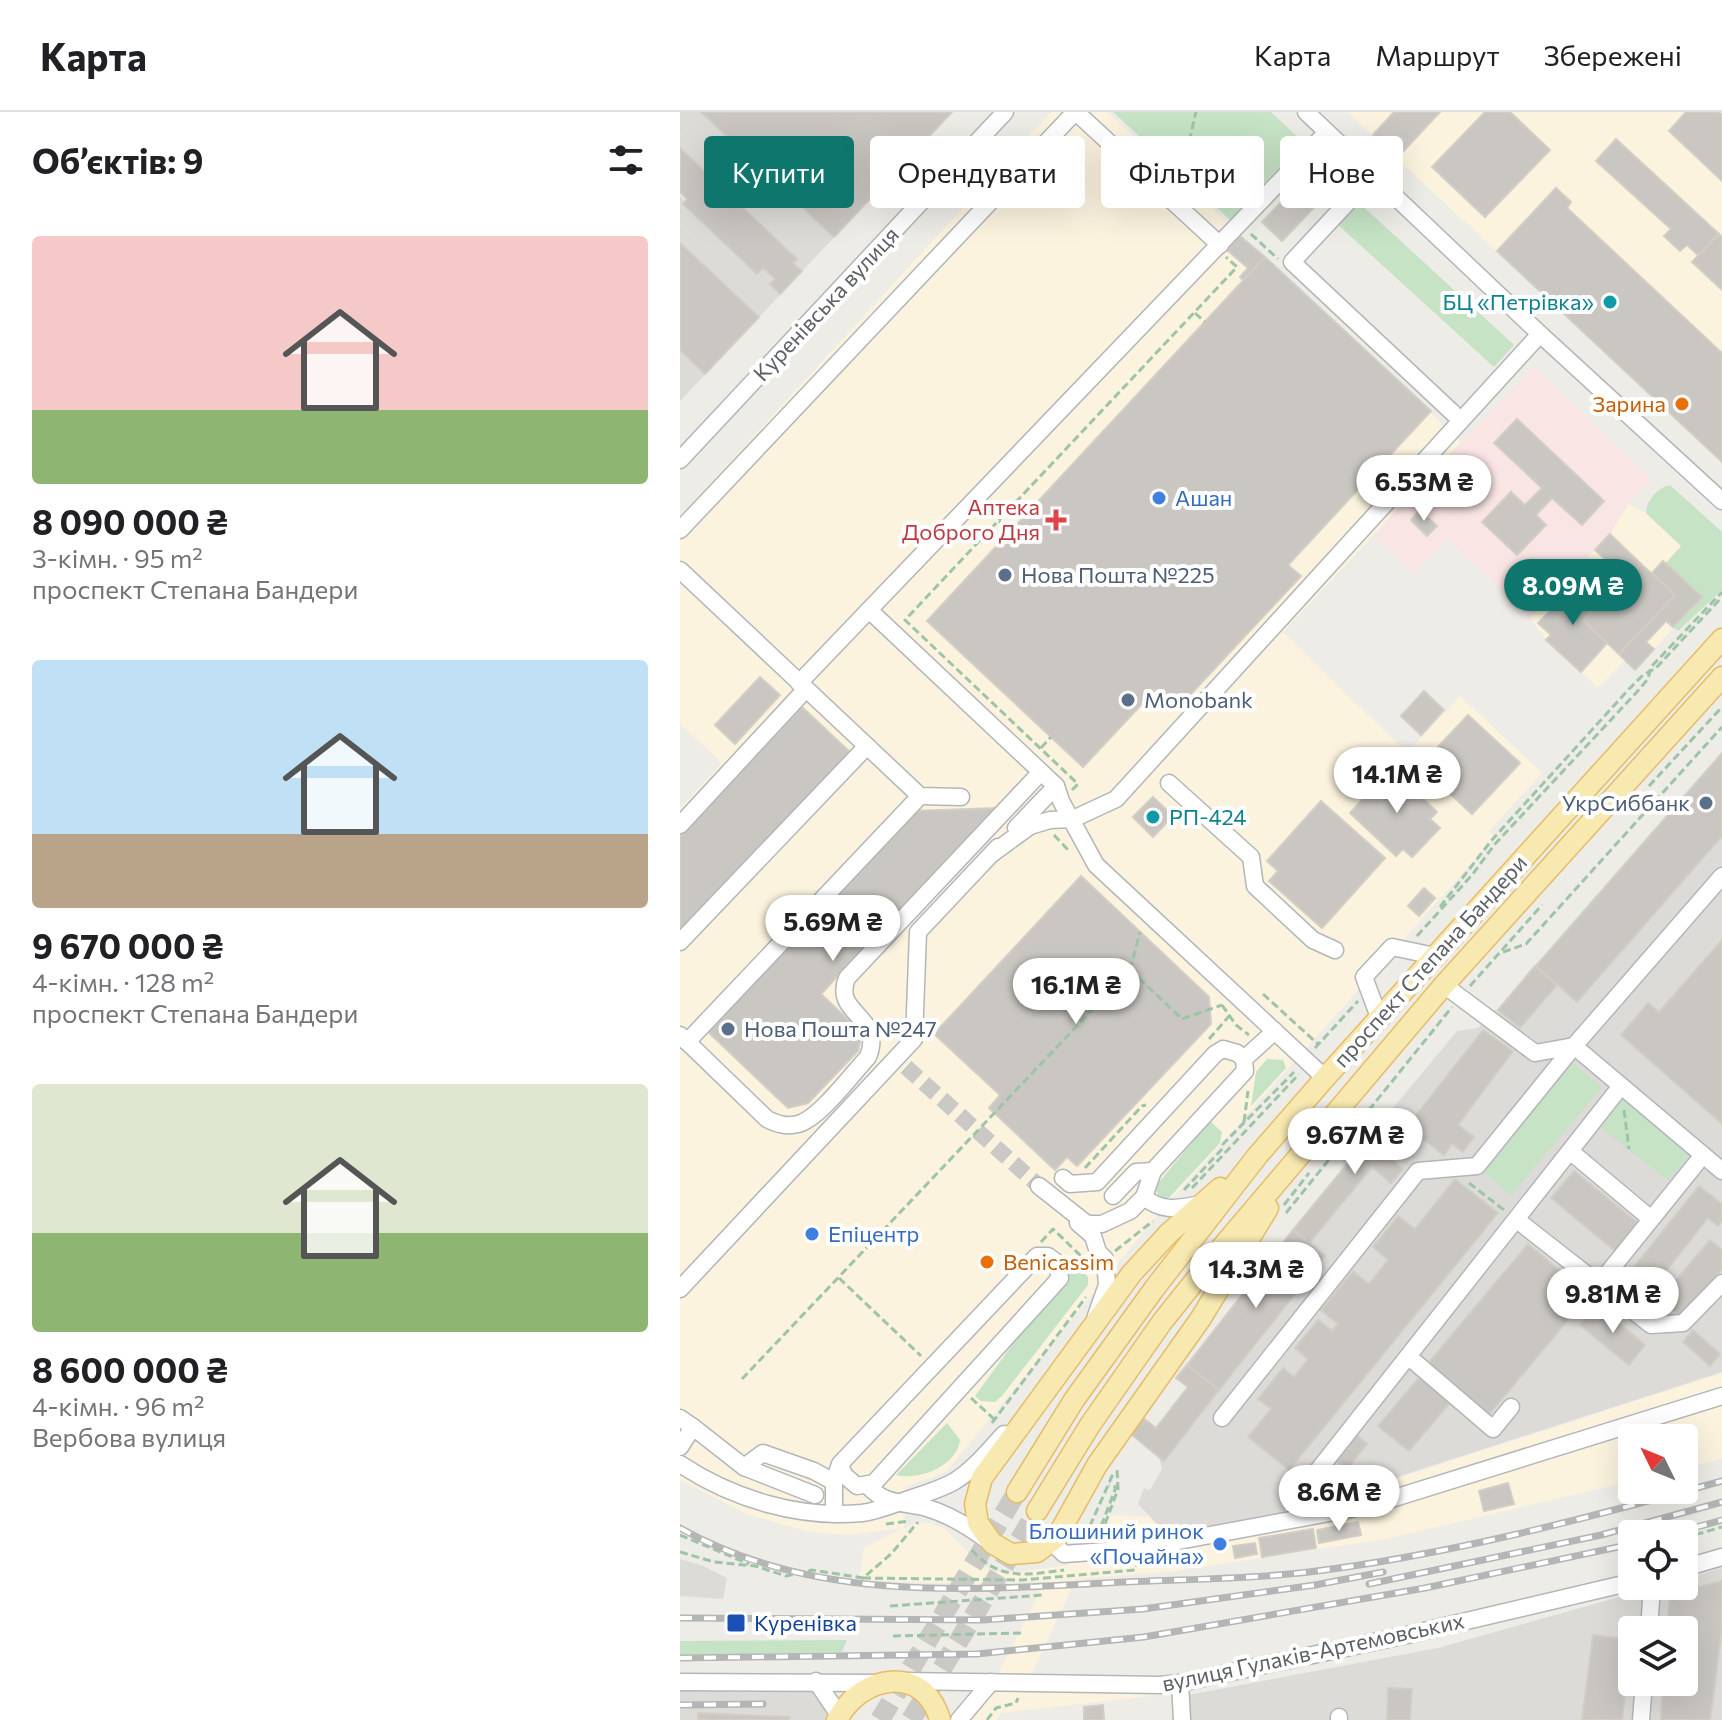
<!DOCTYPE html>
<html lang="uk">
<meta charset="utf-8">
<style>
:root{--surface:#fff;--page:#f2f2f2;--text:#202124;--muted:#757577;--line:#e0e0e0;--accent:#0f766e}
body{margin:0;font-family:Commissioner,sans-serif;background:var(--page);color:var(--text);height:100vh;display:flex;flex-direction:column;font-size:30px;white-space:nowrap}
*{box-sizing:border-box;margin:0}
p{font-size:26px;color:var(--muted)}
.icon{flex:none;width:44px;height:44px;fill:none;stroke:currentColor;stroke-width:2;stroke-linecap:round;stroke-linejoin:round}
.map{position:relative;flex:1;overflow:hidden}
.details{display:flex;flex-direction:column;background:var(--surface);width:680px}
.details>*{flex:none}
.top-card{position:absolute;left:24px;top:24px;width:760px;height:72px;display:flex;gap:16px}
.needle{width:52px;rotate:313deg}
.fabs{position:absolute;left:938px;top:1312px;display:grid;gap:16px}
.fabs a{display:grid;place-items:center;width:80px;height:80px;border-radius:8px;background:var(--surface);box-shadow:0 8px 32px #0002;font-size:40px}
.price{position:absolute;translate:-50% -68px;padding:0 18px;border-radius:28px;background:#fff;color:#222;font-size:26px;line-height:52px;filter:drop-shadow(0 2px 4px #0008)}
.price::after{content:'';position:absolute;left:50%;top:48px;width:24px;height:18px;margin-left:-12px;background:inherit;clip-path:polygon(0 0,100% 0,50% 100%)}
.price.current{background:var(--accent);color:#fff}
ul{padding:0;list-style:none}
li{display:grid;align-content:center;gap:16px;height:424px;padding:0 32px}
li span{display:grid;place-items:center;height:248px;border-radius:8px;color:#555}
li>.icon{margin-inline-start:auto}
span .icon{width:144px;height:144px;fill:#fffc;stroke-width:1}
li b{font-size:34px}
h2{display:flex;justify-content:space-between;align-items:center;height:96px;padding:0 32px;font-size:34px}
.chip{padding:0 28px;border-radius:8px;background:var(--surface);box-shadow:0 8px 32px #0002;font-size:28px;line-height:72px}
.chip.current{background:var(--accent);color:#fff}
header{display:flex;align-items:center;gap:48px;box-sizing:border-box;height:112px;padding:0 40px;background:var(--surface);border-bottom:2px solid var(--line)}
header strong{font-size:38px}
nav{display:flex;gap:44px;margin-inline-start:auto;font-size:28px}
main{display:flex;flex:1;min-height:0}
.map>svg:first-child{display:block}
</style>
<header>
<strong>Карта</strong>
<nav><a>Карта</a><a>Маршрут</a><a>Збережені</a></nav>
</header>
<main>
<section class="details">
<h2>Об’єктів: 9<svg class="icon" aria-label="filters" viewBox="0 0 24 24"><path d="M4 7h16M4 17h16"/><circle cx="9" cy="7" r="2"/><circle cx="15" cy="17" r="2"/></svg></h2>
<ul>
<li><span style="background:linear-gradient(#f6c9c9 70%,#8fb573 0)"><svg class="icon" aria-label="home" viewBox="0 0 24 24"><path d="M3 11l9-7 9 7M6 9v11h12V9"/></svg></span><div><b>8 090 000 ₴</b><p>3-кімн. · 95 m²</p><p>проспект Степана Бандери</p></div></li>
<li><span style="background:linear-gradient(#bfe0f5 70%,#b9a48a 0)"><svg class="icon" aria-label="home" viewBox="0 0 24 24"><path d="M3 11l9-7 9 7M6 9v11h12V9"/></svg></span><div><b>9 670 000 ₴</b><p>4-кімн. · 128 m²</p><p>проспект Степана Бандери</p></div></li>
<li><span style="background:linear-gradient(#dfe7d0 60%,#8fb573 0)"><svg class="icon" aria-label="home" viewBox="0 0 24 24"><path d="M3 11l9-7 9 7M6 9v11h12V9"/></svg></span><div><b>8 600 000 ₴</b><p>4-кімн. · 96 m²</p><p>Вербова вулиця</p></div></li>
</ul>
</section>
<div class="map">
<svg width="1042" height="1608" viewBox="0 0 1042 1608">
<rect width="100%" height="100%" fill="#eeece6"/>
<g fill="#fbf3de">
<polygon points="371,0 427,0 585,145 781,330 603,520 727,641 780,584 862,661 809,719 815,725 480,1100 266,1360 227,1374 224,1416 245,1410 264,1416 298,1451 314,1460 340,1460 387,1453 415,1426 431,1403 469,1405 486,1422 606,1402 606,1395 690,1375 1042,1261 1042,1347 1004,1356 1004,1326 952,1326 952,1369 706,1427 495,1459 396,1467 351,1563 489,1566 489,1582 321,1601 316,1608 287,1608 312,1574 365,1469 299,1472 179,1468 184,1436 223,1416 168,1423 129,1420 67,1402 0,1368 0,696 42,651 0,612 0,404"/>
<polygon points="668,0 1042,0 1042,350 725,54"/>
<polygon points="948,392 967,402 1002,434 1022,485 955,558 945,548 918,576 866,528 850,506 930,422"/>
</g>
<g fill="#dddbd8" fill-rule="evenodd">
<polygon points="0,0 272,0 0,289 0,84 5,89 7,87 0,80"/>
<polygon points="1042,724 1042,1260 689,1374 605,1394 605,1401 486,1421 458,1392 464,1376 470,1378 482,1357 479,1345 484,1348 645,1144 629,1131 692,1055 711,1071 706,1043 727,1018 708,1002 777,919 798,916 812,898 818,898 840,916 877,873 897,889"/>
<polygon points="0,1447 21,1453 47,1466 43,1487 0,1484"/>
<path d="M1042 1456V1608H508V1583L758 1536 978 1474H1004V1467ZM952 1518H1004V1570H952Z"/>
<polygon points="0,1574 132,1576 150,1600 146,1608 0,1608"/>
</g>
<polygon fill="#f9e5e4" points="853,255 972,367 948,392 930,422 850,506 768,427 734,462 694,424"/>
<g fill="#c6e3c5">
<polygon points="433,0 591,0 623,30 550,108"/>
<polygon points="676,88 834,233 814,255 655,110"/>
<path d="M990 373 1042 420V478L998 519 993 515 1021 485 985 452 1001 434 967 402C964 391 978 375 990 373Z"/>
<polygon points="587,947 603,948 606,956 571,994 576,960"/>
<polygon points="891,949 922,975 831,1083 802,1059"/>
<polygon points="944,986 1010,1042 988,1068 921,1016"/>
<polygon points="530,1009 542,1020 540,1031 487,1088 481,1087 476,1079 478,1071"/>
<polygon points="396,1151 408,1165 408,1173 322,1284 315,1290 301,1289 295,1284 359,1196"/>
<path d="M267 1311 280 1328C277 1353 240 1369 216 1363Z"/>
<polygon points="167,1528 162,1540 0,1543 0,1529"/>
</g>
<g fill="#cac7c2" stroke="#d2cec5" stroke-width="2">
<polygon points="21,0 272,0 154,125"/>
<polygon points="714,0 760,0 717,46 693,23"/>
<polygon points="805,0 830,0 870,38 805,105 752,55"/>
<polygon points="1006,0 1039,0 1042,3 1042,69 989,19"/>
<polygon points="936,27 1039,122 1019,144 1007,133 1000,139 984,124 991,117 916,49"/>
<polygon points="0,36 117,147 113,151 122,159 100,182 90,172 95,167 83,156 77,162 3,92 7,87 0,80"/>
<polygon points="624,66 644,85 602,129 582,110"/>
<polygon points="876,76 891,90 887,96 1042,241 1042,350 817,139"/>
<polygon points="1039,122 1042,125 1042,178 1012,150"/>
<polygon points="560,124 585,145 564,169 560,165 568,156 547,138"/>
<polygon points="0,131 79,205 25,262 0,238"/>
<polygon points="585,145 751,299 608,453 621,464 497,597 476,577 403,655 247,509"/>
<polygon points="837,307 924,389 902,413 872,386 856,403 866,413 837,443 802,410 831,380 845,393 862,376 814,331"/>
<polygon points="740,398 757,414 747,424 731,408"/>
<polygon points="930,422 961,452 947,467 915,438"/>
<polygon points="983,449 1022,485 993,515 986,509 966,530 974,537 955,558 939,542 995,483 972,461"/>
<polygon points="961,452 995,483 939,542 903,508 911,500 905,495 913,486 919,491 927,482 930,485"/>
<polygon points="893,466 913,486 905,495 911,500 903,508 927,531 901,560 866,528 871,523 858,511 878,491 873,487"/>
<polygon points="80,565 100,583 55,632 35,613"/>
<polygon points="744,579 764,598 741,623 721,604"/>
<polygon points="122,595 172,642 0,824 0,724"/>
<polygon points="788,603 840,651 792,702 740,654"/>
<polygon points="1042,641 1042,724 897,890 856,854"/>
<polygon points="711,656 757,700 750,707 760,716 732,745 723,737 716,744 670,701"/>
<polygon points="473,685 493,704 473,725 453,705"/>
<polygon points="641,689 705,746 642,816 589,769 598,759 587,749"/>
<polygon points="315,696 141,882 182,921 178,939 128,991 108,996 26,918 234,699"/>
<polygon points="401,764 529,885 531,912 397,1054 387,1045 375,1058 309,996 320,983 254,922"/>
<polygon points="744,776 755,786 739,804 728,794"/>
<polygon points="1042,828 1042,1012 941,923 968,891 979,900"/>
<polygon points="855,854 877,873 840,916 818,898"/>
<polygon points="803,918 833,939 778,1013 794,1025 783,1040 772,1032 764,1043 727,1015"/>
<polygon points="708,1002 728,1018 706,1043 723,1057 711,1071 692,1055 629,1131 613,1118"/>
<polygon points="894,1059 958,1111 935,1139 871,1086"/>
<polygon points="775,1067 818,1101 609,1358 568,1325 591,1297 578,1287 603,1256 614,1265 628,1247 615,1236 638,1208 652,1219 658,1212 641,1198 673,1159 689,1172 708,1148 693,1135 718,1104 735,1117"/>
<polygon points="1019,1074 1042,1092 1042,1109 1038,1114 1028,1106 967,1183 945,1166"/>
<polygon points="613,1118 645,1144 539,1278 507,1253"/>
<polygon points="1030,1128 1042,1138 1042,1157 1001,1205 980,1187"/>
<polygon points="848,1132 909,1183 806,1306 745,1255"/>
<polygon points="917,1192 965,1233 949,1253 900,1213"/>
<polygon points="1013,1218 1040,1242 1030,1254 1003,1230"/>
<polygon points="507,1253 539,1278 484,1349 451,1322 463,1306 476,1316 508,1275 496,1266"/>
<polygon points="743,1261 773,1287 729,1339 698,1314"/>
<polygon points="676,1323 687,1332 667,1357 656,1348"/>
<polygon points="828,1371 834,1392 804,1399 799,1379"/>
<polygon points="678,1410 681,1423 639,1431 637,1418"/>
<polygon points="633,1417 636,1436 582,1445 579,1426"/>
<polygon points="575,1431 577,1442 555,1446 553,1434"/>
<polygon points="1042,1469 1042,1517 1030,1608 981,1608 983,1570 1004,1570 1004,1518 987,1518 990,1482"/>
<polygon points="913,1523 952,1528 942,1608 902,1608"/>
<polygon points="708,1576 732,1577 730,1608 707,1608"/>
<polygon points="423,1593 424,1608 404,1608 404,1595"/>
<polygon points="18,1601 109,1605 109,1608 18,1608"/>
</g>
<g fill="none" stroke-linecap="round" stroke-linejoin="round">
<polyline stroke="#cac9c6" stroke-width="16" stroke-dasharray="16 8" stroke-linecap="butt" points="226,955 359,1074"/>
<g stroke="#cac9c6" stroke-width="20" stroke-dasharray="20 10" stroke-linecap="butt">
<polyline points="200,1608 337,1380"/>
<polyline points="231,1608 357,1399"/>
</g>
<defs>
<g id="minor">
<polyline points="396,0 540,133"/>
<polyline points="626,0 860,222 1042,389"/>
<polyline points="693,63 612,150 774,302"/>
<polyline points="0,348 325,0"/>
<polyline points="0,418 395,0"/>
<polyline points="0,458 240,684 281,685"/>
<polyline points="189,498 376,674 381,689 416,753 645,966"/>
<polyline points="119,571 647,20"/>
<polyline points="489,671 571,745 575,774 633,828 655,838"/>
<polyline points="0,713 126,577"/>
<polyline points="336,716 376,674"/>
<polyline points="313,741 350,714 370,708 393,707 436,687 860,222"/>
<polyline points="0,830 187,634"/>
<polyline points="764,873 855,941 894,934"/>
<polyline points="699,905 684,865 712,835 755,844"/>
<path d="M0 923 87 1007C97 1012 106 1015 118 1012 139 1007 172 962 188 945 205 903 152 903 167 866L361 660"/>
<polyline points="7,930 240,684"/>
<polyline points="894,934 1042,1059"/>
<polyline points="564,947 595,919"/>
<polyline points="890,1039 971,1107"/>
<polyline points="359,1074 407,1112 422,1112 450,1099 464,1085 473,1059 565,959 564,947 557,941 543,937 535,942 417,1070 390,1072 383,1066"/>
<polyline points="433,1084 456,1060 473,1059"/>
<path d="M464 1085C483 1101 498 1096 521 1092"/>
<polyline points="837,1108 971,1213 1003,1211 1042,1171"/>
<polyline points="398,1111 413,1124 418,1140 425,1147 427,1173 416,1204"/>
<polyline points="919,1172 1023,1043"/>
<polyline points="0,1177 234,927 238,820 318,735"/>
<polyline points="729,1245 813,1317 831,1295"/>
<polyline points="0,1306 13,1315 0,1335"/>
<polyline points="542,1306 738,1059 797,1054 894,934 1042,764"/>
<polyline points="13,1315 64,1355 83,1341 134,1359 154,1370"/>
<path d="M0 1352C52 1387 120 1407 182 1401 198 1399 214 1392 229 1387 245 1382 261 1377 275 1369 294 1357 309 1338 324 1322"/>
<polyline points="64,1355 135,1383"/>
<polyline points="632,1366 941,974"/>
<path d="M188 1374C205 1393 224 1390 247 1396 268 1402 286 1413 304 1426"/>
<polyline points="154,1402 154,1370 160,1352 357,1144 368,1144 376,1150 380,1166 194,1371 177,1374 164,1363 160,1352"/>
<polyline points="377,1425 377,1435 384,1442 455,1437 692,1393 1042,1284"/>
<polyline points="1004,1456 1042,1445"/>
<polyline points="969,1518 972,1474"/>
<polyline points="136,1569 159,1603"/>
<polyline points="224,1569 480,1573 500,1571 727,1523 952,1470"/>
<polyline points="0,1570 197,1571"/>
<polyline points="500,1571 502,1608"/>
<polyline points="659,1605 659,1608"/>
<polyline points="279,1608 311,1570"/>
<polyline points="961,1608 964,1570"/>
</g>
<g id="major">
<polyline points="540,1076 489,1121 452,1161 302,1366 295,1392 298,1411 312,1431 331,1442 357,1440 377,1425 417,1353 521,1206 588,1096"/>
<polyline points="337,1380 394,1288 474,1177 578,1043 645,966 1042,527"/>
<polyline points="357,1399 410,1313 482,1210 537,1141 764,873 1042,565"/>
<path d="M157 1608C180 1563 244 1551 260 1608"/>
</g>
</defs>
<use href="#minor" stroke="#b3b6b9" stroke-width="19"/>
<use href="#major" stroke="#e5bd68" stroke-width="23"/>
<g stroke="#9ec4a7" stroke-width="3" stroke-dasharray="8 4" stroke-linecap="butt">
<polyline points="501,64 516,0"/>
<polyline points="571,122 598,147"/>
<polyline points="515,201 525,210"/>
<polyline points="319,409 330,420"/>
<polyline points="361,636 371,625"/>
<polyline points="969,674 1042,595"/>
<polyline points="392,678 398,672 225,508 557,155 546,145"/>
<polyline points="374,723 390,740"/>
<polyline points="760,795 811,729 949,577 963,563 976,556 1042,485"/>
<polyline points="737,824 792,763 815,732 955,582 968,567 971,555 1042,480"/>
<polyline points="823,840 846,832 1042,615"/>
<polyline points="450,858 502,907 542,893"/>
<polyline points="790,874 862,793"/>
<polyline points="583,882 639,933"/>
<polyline points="542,893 556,913 569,923"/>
<polyline points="529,927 550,903"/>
<polyline points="635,936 678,889"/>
<polyline points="944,998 949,1037"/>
<polyline points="564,1010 568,979"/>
<polyline points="405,1056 462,994 466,993"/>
<polyline points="789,1071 824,1098"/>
<polyline points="512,1076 619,962"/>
<polyline points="504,1078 543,1036 543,1032 614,960"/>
<polyline points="604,1093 629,1061"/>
<polyline points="606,1101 772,895"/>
<polyline points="361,1130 373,1117 403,1146"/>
<polyline points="435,1139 473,1109"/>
<polyline points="159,1166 241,1244"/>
<polyline points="62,1267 450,858 460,820"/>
<polyline points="291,1286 315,1308"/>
<polyline points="312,1311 406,1185"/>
<polyline points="206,1412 230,1409"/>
<polyline points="0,1423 69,1452"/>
<polyline points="421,1423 438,1377 437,1357"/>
<polyline points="405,1425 433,1362"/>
<polyline points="417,1425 436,1375 429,1373"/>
<polyline points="1004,1426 1042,1415"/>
<path d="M292 1438C319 1469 347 1463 384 1458"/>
<polyline points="0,1440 34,1450 75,1454 106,1464 132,1458 183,1466 211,1442 238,1410"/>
<polyline points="183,1466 342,1468 455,1458 458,1452"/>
<polyline points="210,1494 363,1483"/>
<polyline points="213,1524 342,1521"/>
<polyline points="307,1608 316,1596 336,1591 338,1586"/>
</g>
<use href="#minor" stroke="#fff" stroke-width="16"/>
<use href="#major" stroke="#f8e9b1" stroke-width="20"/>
<defs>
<g id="rail">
<path d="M0 1416C131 1489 280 1479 425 1471 493 1467 561 1468 629 1460 769 1443 907 1406 1042 1369"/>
<polyline points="992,1422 1042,1408"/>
<polyline points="689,1472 921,1423 1042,1390"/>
<polyline points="0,1506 303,1508 463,1497 635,1473 703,1460"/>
<polyline points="0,1546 297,1542 464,1525 745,1476 952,1432"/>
<polyline points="0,1593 83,1592"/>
</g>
</defs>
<use href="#rail" stroke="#b4b5b5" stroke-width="7"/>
<use href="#rail" stroke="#fff" stroke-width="4" stroke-dasharray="12" stroke-linecap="butt"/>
</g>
<g fill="#0f9aa8" stroke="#fff" stroke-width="3">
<circle cx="930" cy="190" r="8"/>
<circle cx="473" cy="705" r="8"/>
</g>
<g fill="#e8710a" stroke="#fff" stroke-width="3">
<circle cx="1002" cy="292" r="8"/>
<circle cx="307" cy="1150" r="8"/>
</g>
<g fill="#3f7fe0" stroke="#fff" stroke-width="3">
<circle cx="479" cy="386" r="8"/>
<circle cx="132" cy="1122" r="8"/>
<circle cx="540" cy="1432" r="8"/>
</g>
<path fill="#e0444e" stroke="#fff" stroke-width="3" d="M372 396h8v8h8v8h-8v8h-8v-8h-8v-8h8z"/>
<g fill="#5c6f8a" stroke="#fff" stroke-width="3">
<circle cx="325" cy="463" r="8"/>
<circle cx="448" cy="588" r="8"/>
<circle cx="1026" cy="691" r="8"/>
<circle cx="48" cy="917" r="8"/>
</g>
<rect fill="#1a4fb4" stroke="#fff" stroke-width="3" x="46" y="1501" width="20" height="20" rx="4"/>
<g text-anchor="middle" stroke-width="8" stroke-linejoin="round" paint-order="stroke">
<g font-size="22" fill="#0d838f" stroke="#fff" text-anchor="end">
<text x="914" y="198">БЦ «Петрівка»</text>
<text x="489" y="713" text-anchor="start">РП-424</text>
</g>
<g font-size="22" fill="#5d6165" stroke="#fff">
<text transform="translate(146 192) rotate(-47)" y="8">Куренівська вулиця</text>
<text transform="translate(750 849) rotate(-48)" y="8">проспект Степана Бандери</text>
<text transform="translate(633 1540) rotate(-12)" y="8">вулиця Гулаків-Артемовських</text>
</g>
<g font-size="22" fill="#c56008" stroke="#fff" text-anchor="end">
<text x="986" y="300">Зарина</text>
<text x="323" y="1158" text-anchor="start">Benicassim</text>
</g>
<g font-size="22" fill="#366cbe" stroke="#fff" text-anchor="start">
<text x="495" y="394">Ашан</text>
<text x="148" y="1130">Епіцентр</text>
<text x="524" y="1427" text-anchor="end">Блошиний ринок<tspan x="524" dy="25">«Почайна»</tspan></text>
</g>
<g font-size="22" fill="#be3a42" stroke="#fff" text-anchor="end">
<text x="360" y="403">Аптека<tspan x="360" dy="25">Доброго Дня</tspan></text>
</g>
<g font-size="22" fill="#4e5e75" stroke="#fff" text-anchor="start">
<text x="341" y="471">Нова Пошта №225</text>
<text x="464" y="596">Monobank</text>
<text x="1010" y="699" text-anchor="end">УкрСиббанк</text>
<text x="64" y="925">Нова Пошта №247</text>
</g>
<g font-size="22" fill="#164399" stroke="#fff" text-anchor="start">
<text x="74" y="1519">Куренівка</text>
</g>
</g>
</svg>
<div class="fabs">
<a><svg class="needle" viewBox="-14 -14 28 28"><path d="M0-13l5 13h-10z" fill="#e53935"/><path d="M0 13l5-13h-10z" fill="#757577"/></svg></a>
<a><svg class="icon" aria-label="locate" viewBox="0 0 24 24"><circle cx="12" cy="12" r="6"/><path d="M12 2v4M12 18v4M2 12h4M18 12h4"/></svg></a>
<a><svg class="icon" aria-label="layers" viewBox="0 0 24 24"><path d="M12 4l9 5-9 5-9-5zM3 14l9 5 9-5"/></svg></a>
</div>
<b class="price" style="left:744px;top:411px">6.53M ₴</b>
<b class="price current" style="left:893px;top:515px">8.09M ₴</b>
<b class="price" style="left:717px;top:703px">14.1M ₴</b>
<b class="price" style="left:153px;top:851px">5.69M ₴</b>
<b class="price" style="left:396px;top:914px">16.1M ₴</b>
<b class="price" style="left:675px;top:1064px">9.67M ₴</b>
<b class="price" style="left:576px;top:1198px">14.3M ₴</b>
<b class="price" style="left:933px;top:1223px">9.81M ₴</b>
<b class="price" style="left:659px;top:1421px">8.6M ₴</b>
<div class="top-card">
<a class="chip current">Купити</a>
<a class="chip">Орендувати</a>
<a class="chip">Фільтри</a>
<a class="chip">Нове</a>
</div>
</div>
</main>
